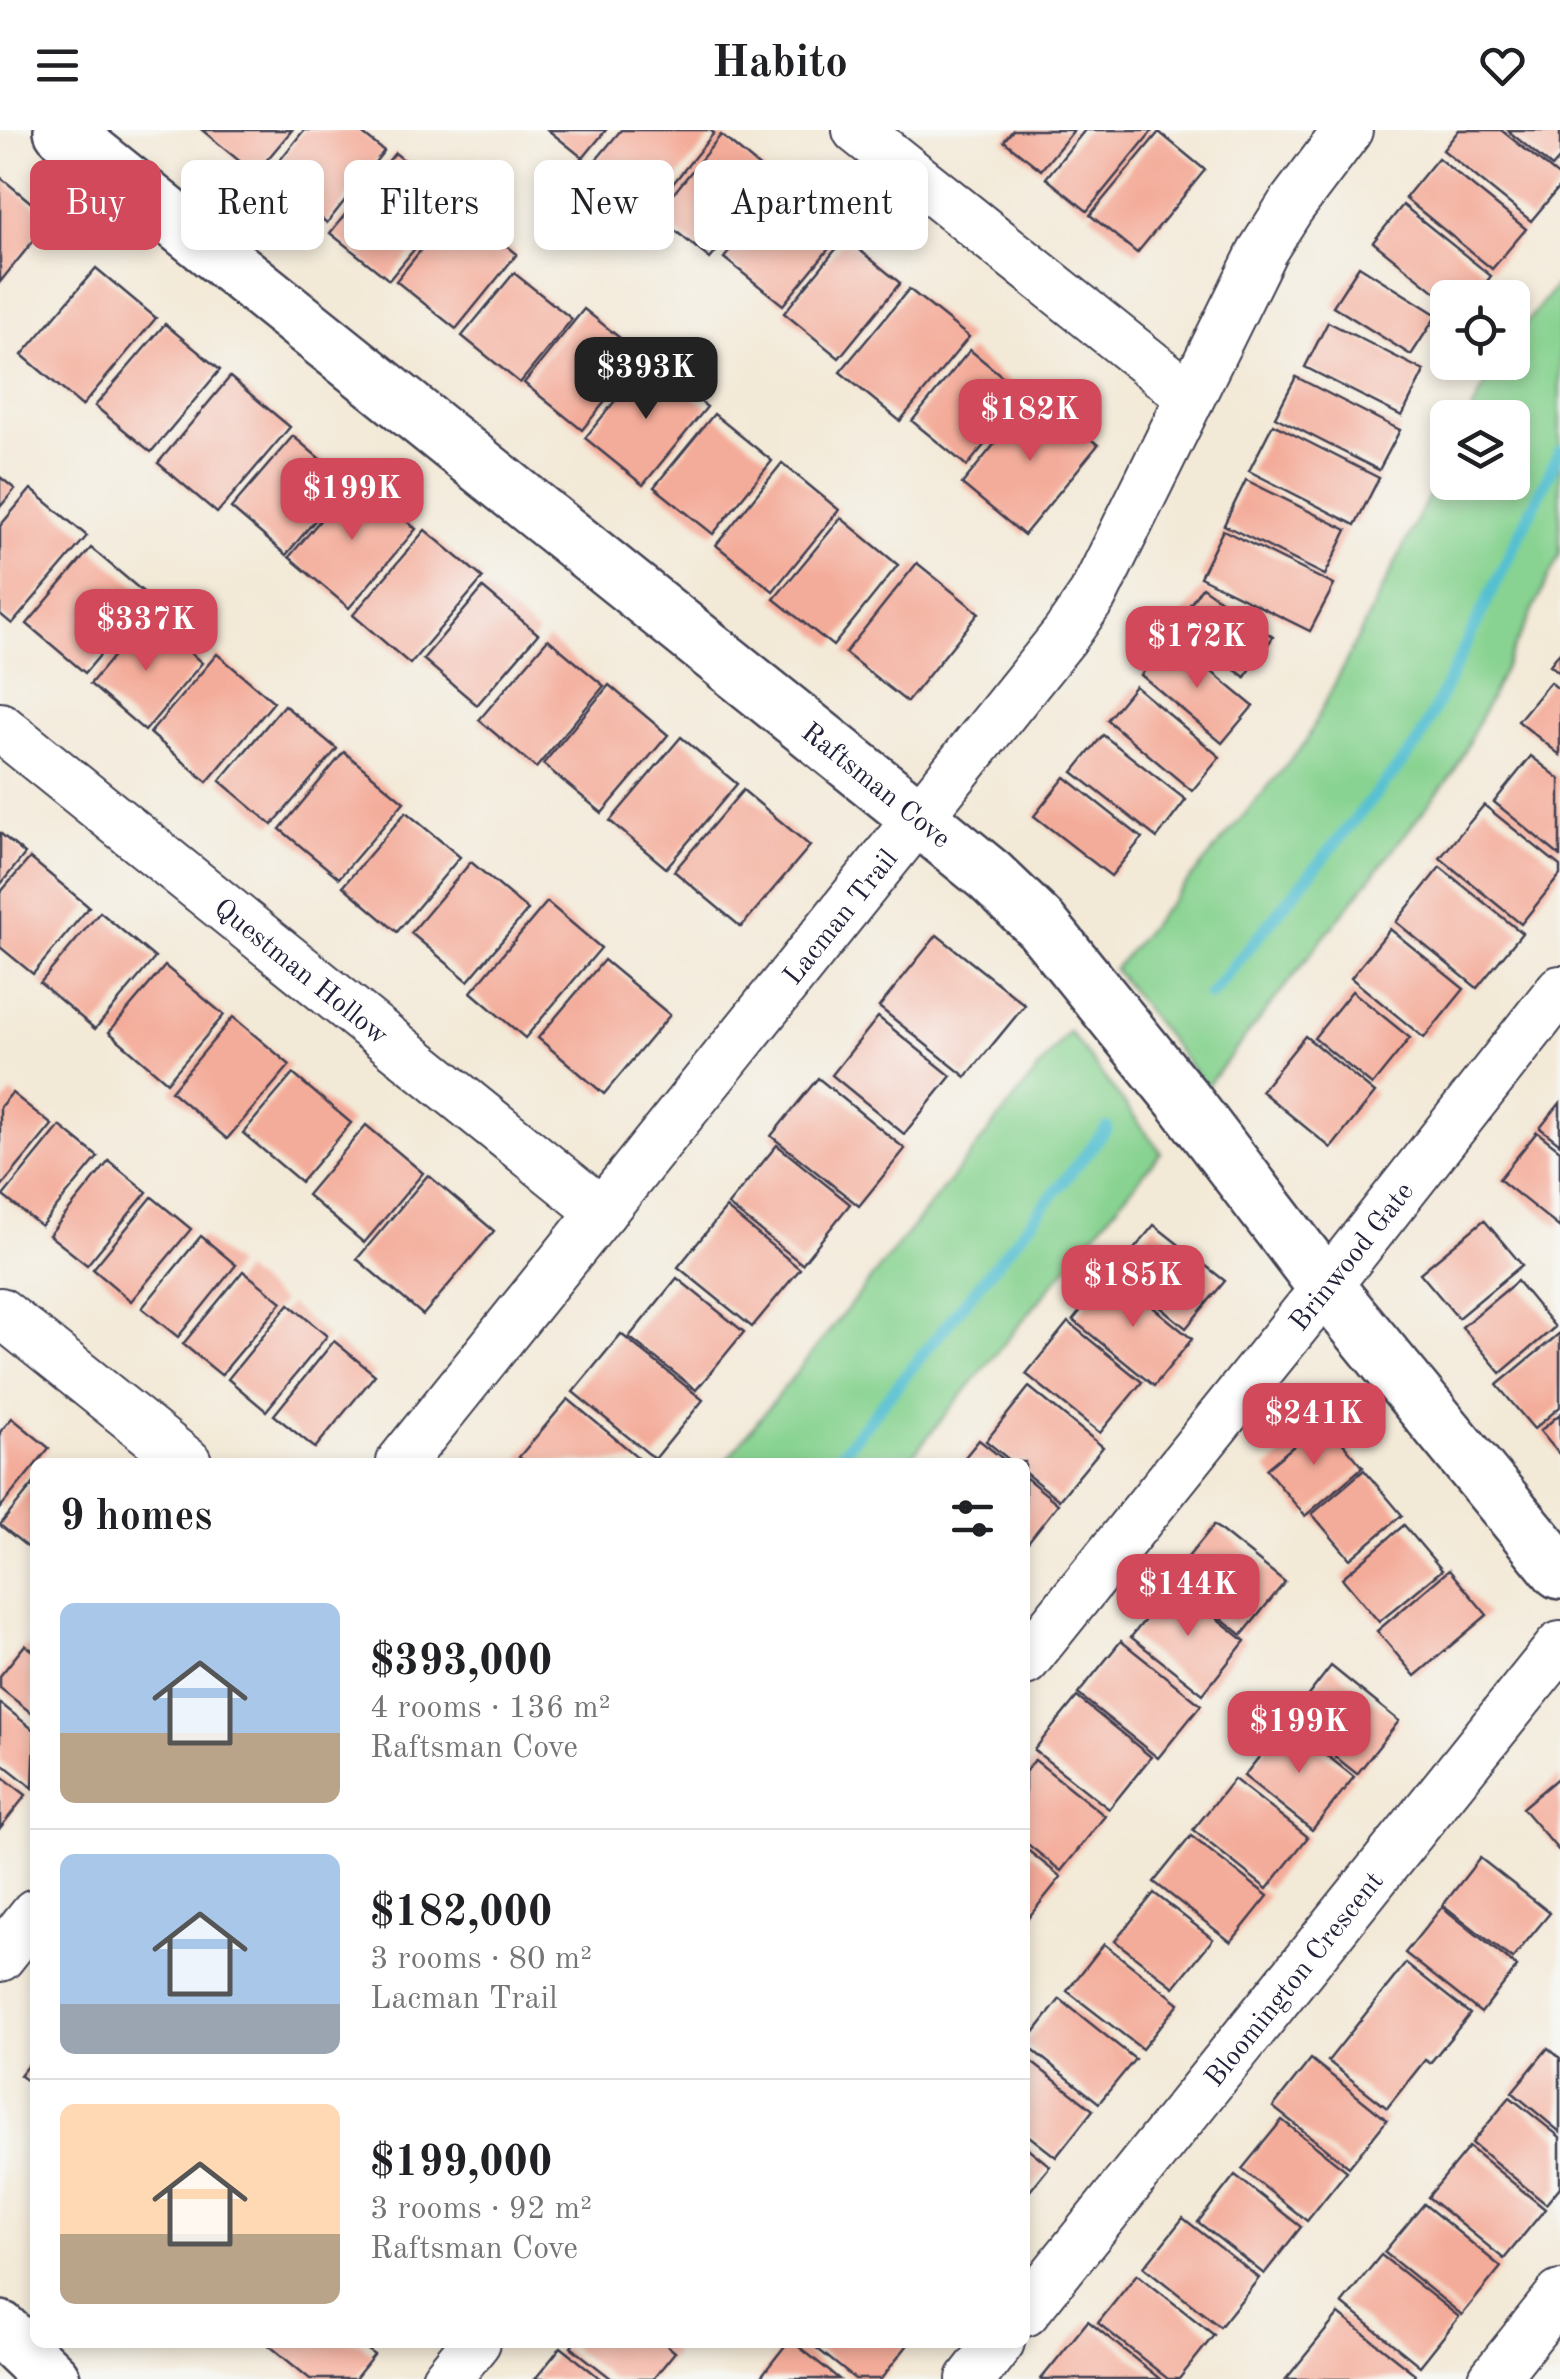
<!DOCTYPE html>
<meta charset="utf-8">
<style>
:root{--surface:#fff;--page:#f2f2f2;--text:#202124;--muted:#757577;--line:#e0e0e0;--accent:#d1495b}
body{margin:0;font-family:"Old Standard TT",serif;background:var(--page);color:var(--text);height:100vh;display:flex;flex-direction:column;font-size:38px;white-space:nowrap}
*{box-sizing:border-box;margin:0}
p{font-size:32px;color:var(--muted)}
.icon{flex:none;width:55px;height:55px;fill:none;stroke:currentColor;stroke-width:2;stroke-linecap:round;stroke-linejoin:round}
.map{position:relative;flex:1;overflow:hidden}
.details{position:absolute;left:30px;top:1328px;width:1000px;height:890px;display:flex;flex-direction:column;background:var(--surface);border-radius:15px;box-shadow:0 5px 15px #0003}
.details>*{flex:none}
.hud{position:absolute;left:30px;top:30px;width:1000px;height:90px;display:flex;gap:20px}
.tools{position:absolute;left:1430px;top:150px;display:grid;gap:20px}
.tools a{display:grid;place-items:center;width:100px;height:100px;border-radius:15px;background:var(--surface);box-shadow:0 5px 15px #0003;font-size:50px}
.price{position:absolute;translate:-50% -85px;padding:0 22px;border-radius:20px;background:var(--accent);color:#fff;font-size:32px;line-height:65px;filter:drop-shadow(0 2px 5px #0008)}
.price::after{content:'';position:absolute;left:50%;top:60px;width:30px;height:22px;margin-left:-15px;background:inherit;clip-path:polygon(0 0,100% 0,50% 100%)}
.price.active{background:#222;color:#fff}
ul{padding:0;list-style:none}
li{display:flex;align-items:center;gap:30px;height:250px;padding:0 30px}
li+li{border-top:2px solid var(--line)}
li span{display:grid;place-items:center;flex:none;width:280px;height:200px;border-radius:15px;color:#555}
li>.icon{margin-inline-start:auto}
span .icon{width:120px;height:120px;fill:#fffc;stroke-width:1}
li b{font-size:42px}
h2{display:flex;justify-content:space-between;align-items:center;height:120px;padding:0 30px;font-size:42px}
.chip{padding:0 35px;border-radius:15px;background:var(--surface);box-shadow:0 5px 15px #0003;font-size:35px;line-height:90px}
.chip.active{background:var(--accent);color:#fff}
header{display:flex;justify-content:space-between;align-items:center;height:130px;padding:0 30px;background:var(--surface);font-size:45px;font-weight:800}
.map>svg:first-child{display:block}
</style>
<header><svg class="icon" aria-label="menu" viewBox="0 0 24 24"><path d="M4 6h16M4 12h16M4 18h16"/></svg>Habito<svg class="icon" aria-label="heart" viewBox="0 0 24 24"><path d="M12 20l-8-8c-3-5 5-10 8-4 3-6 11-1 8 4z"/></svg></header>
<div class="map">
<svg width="1560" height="2249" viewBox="0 0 1560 2249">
<rect width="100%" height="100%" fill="#f6f6f2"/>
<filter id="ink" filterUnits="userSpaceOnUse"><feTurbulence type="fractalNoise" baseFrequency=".01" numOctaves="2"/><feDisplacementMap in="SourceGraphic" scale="20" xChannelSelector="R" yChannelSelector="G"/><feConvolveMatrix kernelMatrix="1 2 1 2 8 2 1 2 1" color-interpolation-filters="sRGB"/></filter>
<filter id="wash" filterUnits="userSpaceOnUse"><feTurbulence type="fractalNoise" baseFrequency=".0048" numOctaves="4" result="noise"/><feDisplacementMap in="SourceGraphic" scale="40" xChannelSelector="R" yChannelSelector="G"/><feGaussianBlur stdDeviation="2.25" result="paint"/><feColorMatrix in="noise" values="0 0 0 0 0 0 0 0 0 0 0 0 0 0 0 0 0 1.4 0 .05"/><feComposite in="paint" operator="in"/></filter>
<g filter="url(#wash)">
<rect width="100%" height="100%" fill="#f3e9d7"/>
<g fill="#88d391" stroke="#557a66" stroke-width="2.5">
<polygon points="1560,151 1560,424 1454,642 1206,957 1114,839 1305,613 1447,330 1448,352 1512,352 1512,288 1469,287 1496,233 1512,232 1513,209"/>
<polygon points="1069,901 1161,1022 907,1332 725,1332"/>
</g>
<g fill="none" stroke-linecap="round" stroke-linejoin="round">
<g stroke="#55c0d1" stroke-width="12">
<polyline points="1210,865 1418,613 1560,321"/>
<polyline points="835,1332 1107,998"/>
</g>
</g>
<g id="blocks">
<g fill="#f4ac9a">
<polygon points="202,0 292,0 255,44"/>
<polygon points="304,0 358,0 384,21 327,93 268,45"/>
<polygon points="548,0 606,0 583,28"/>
<polygon points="621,0 710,0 714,3 654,77 596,30"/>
<polygon points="1013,0 1074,0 1041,40 1004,11"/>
<polygon points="1085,0 1153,0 1087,81 1046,48"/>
<polygon points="1459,0 1501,0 1560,47 1560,56 1531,91 1443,20"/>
<polygon points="1507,0 1560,0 1560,28 1552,37"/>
<polygon points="1159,2 1205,40 1137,123 1090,85"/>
<polygon points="721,5 775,50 710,129 656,85"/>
<polygon points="395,23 454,71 389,150 330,103"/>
<polygon points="1438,28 1526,99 1492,139 1405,68"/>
<polygon points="0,47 51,89 0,152"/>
<polygon points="778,62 836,110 783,175 724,128"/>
<polygon points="457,75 517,124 456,199 396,151"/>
<polygon points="1403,75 1491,146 1474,168 1448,168 1448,172 1373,112"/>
<polygon points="845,108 900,153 839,228 784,183"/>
<polygon points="1359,136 1437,185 1411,225 1333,176"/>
<polygon points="96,138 156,188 82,276 22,225"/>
<polygon points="514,143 572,189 520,253 462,206"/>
<polygon points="909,159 969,207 900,291 840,242"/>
<polygon points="584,179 642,226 582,300 524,253"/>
<polygon points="1328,192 1424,241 1402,286 1305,237"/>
<polygon points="165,194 220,240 151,322 95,276"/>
<polygon points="970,220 1025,265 967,336 912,291"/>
<polygon points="648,230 707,277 643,355 585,308"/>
<polygon points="230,247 290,297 217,383 158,333"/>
<polygon points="1296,247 1400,300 1379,340 1275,287"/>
<polygon points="1035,264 1098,315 1024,405 962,354"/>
<polygon points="714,284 772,331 713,404 654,357"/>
<polygon points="1273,294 1379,348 1355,395 1249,341"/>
<polygon points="293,306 347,352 286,425 231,378"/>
<polygon points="782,333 839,380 773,461 716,415"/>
<polygon points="0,347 15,359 0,377"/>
<polygon points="356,348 416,399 349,478 289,427"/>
<polygon points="1246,350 1347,400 1325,445 1224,395"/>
<polygon points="31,359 87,406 12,494 0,484 0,396"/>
<polygon points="841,388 898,435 833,516 774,469"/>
<polygon points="425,400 483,448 410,534 353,485"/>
<polygon points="1223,400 1334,455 1310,501 1200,447"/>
<polygon points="91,418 149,467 85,543 27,494"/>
<polygon points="917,433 979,483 907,572 845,523"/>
<polygon points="1202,457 1273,507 1245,547 1174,498"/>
<polygon points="483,458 538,504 477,575 423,529"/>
<polygon points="147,486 202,533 145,601 90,554"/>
<polygon points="1171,508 1253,576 1222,613 1141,545"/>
<polygon points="548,509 604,556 536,638 479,590"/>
<polygon points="1560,522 1560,543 1550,535"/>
<polygon points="217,524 274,572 207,652 150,603"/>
<polygon points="1550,552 1560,560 1560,625 1518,591"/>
<polygon points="609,555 668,605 602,683 543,634"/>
<polygon points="1135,556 1220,627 1192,661 1107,590"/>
<polygon points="284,575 337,619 272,695 220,651"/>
<polygon points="1103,605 1186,670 1157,708 1073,642"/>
<polygon points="681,607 737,654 666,738 610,691"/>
<polygon points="344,622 404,672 339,748 280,699"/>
<polygon points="1531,626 1560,649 1560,726 1494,672"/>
<polygon points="1065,647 1142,708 1111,746 1034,686"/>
<polygon points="743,660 810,716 741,797 674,741"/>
<polygon points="1484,675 1560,736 1560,745 1521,794 1440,728"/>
<polygon points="406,682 460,727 397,802 343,756"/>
<polygon points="0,703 25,724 0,755"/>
<polygon points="30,728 89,777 33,844 0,817 0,763"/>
<polygon points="471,732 528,780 468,851 411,803"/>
<polygon points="1440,737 1522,803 1477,858 1396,792"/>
<polygon points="547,772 601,818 525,908 471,862"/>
<polygon points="100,782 155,828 95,899 40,853"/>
<polygon points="1390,799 1464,859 1424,908 1351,848"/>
<polygon points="937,805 1025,875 966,947 879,877"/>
<polygon points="604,830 670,885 604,964 538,908"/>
<polygon points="165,836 224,885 167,952 109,902"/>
<polygon points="1352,861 1410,908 1372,955 1314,908"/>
<polygon points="233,887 290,935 227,1009 171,961"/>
<polygon points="878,887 951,946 904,1004 832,945"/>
<polygon points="1305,906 1375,963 1331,1018 1261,961"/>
<polygon points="293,944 351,993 301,1052 243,1003"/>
<polygon points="818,948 905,1019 859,1076 771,1006"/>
<polygon points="12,963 52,995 0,1058 0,977"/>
<polygon points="1560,973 1560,1014 1540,998"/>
<polygon points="366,995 423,1043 364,1113 307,1065"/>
<polygon points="60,996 98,1027 41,1096 3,1066"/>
<polygon points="1537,1002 1560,1020 1560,1098 1499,1049"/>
<polygon points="777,1015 850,1074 802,1134 728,1075"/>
<polygon points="109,1031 147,1062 87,1135 49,1105"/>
<polygon points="428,1045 494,1101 423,1185 357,1129"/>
<polygon points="152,1067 191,1099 131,1171 93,1139"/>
<polygon points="726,1078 800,1139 752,1197 678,1137"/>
<polygon points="1484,1090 1522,1135 1458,1188 1420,1143"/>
<polygon points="1154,1095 1225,1151 1186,1198 1116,1141"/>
<polygon points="201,1106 236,1135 178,1207 142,1178"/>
<polygon points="243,1141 282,1172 221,1245 183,1214"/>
<polygon points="1111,1143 1192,1209 1154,1256 1073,1190"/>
<polygon points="677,1148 744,1202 696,1260 629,1207"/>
<polygon points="1517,1151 1555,1197 1501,1243 1462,1197"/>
<polygon points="289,1174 327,1206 266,1281 228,1249"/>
<polygon points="1068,1192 1142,1252 1100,1303 1026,1244"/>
<polygon points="1560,1203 1560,1277 1534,1299 1497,1255"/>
<polygon points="621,1204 703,1270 655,1329 573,1262"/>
<polygon points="334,1211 375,1245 315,1318 274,1285"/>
<polygon points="1029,1257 1103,1317 1059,1370 1025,1343 1025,1332 1012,1332 986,1311"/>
<polygon points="568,1269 640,1329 637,1332 525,1332 519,1327"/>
<polygon points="1560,1284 1560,1325 1540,1301"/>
<polygon points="12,1288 49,1318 0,1378 0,1302"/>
<polygon points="1324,1291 1363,1337 1305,1386 1266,1339"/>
<polygon points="979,1310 1007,1332 961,1332"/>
<polygon points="1364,1340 1402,1385 1350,1429 1312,1384"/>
<polygon points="1025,1347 1058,1374 1025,1416"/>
<polygon points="35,1352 35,1423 0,1395"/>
<polygon points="1214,1395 1285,1452 1242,1505 1171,1448"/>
<polygon points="1404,1395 1442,1440 1379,1492 1342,1448"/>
<polygon points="1449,1440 1487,1485 1415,1546 1377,1501"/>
<polygon points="1174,1454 1245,1511 1203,1564 1131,1507"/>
<polygon points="1121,1511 1201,1575 1158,1628 1078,1564"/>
<polygon points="25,1515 35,1522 35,1586 0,1558 0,1546"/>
<polygon points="1331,1536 1399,1591 1357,1644 1289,1590"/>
<polygon points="1077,1567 1151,1627 1109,1679 1034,1620"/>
<polygon points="0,1573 35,1601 33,1658 0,1632"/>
<polygon points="1286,1593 1354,1647 1312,1700 1244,1646"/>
<polygon points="1035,1630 1105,1686 1061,1741 1025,1712 1025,1642"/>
<polygon points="0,1645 26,1665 0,1698"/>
<polygon points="1560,1646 1560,1722 1522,1678"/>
<polygon points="1234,1649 1308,1707 1267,1759 1193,1700"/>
<polygon points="1191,1706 1268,1766 1231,1812 1154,1752"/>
<polygon points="1025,1718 1061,1747 1025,1792"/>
<polygon points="1480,1728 1550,1783 1512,1829 1443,1775"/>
<polygon points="1154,1763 1213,1809 1174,1857 1115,1811"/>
<polygon points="1442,1777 1517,1837 1481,1883 1405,1823"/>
<polygon points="1104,1814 1179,1873 1142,1919 1067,1861"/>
<polygon points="1406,1833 1470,1884 1430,1933 1425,1930 1387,1978 1328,1931"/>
<polygon points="1060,1869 1135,1929 1099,1973 1025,1914"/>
<polygon points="1548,1918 1560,1928 1560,2002 1512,1962"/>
<polygon points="35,1926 35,1957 20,1945"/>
<polygon points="1025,1927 1093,1980 1056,2027 1025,2003"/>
<polygon points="1311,1929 1387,1990 1349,2037 1273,1977"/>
<polygon points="1510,1967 1560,2007 1560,2057 1546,2074 1472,2013"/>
<polygon points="1282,1990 1347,2041 1307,2091 1242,2039"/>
<polygon points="1025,2016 1050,2036 1025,2067"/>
<polygon points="1469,2017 1545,2079 1504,2129 1428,2067"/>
<polygon points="1235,2045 1301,2097 1264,2144 1198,2092"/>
<polygon points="1424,2074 1501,2137 1462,2185 1384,2122"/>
<polygon points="1183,2088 1259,2148 1220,2197 1144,2137"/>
<polygon points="1381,2125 1459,2187 1420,2236 1342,2173"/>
<polygon points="1137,2144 1214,2205 1179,2249 1168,2249 1098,2193"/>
<polygon points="1339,2184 1415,2244 1411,2249 1286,2249"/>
<polygon points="1088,2191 1160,2249 1041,2249"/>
<polygon points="265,2212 359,2212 374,2225 355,2249 310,2249"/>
<polygon points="575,2212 663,2212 675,2222 653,2249 612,2249 571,2217"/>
<polygon points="788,2212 793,2212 839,2249 759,2249"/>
<polygon points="809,2212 910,2212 881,2249 855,2249"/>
<polygon points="561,2217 601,2249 535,2249"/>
</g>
</g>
</g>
<g filter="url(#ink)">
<use href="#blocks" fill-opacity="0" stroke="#414052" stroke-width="2.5"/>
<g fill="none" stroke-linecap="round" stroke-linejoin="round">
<defs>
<g id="minor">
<polyline points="857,0 1190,266"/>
<path id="s1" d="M0 597 602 1082"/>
<polyline points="0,1182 187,1332"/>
<path id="s2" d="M401 1332 1066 504 1093 465 1263 120 1290 77 1348 0"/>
<path id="s3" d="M1025 1531 1326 1157 1560 860"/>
<polyline points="0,1827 35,1783"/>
<path id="s4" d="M1025 2182 1560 1516"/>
<polyline points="446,2249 476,2212"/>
<polyline points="971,2249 1000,2212"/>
<polyline points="1493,2249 1560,2165"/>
</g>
<g id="tertiary">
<path id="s5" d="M62 0 918 687 990 746 1041 795 1184 971 1326 1157 1560 1441"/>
</g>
<polyline id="secondary" points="0,2199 52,2249"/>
</defs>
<use href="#minor" stroke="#414052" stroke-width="52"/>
<use href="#tertiary" stroke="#414052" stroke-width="60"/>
<use href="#secondary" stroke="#414052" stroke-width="60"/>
<use href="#minor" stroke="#fff" stroke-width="48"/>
<use href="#tertiary" stroke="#fff" stroke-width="55"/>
<use href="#secondary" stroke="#fff" stroke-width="55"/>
</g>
</g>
<g text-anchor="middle" stroke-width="8" stroke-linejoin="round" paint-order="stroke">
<g font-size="28" fill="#22223b" stroke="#f6f6f2">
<text dy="10" stroke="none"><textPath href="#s5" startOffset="1045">Raftsman Cove</textPath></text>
<text dy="10" stroke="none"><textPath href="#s2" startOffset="700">Lacman Trail</textPath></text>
<text dy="10" stroke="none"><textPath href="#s1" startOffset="388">Questman Hollow</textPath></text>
<text dy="10" stroke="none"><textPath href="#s3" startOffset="520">Brinwood Gate</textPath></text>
<text dy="10" stroke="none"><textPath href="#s4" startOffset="428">Bloomington Crescent</textPath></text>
</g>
</g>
</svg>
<div class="tools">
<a><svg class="icon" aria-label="locate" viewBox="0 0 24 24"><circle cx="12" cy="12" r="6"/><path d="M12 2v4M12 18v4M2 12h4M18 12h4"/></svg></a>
<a><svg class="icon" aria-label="layers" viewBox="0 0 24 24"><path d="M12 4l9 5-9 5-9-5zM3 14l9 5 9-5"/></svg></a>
</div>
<b class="price active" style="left:646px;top:292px">$393K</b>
<b class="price" style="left:1030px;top:334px">$182K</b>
<b class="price" style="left:352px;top:413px">$199K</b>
<b class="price" style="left:146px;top:544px">$337K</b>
<b class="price" style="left:1197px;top:561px">$172K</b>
<b class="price" style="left:1133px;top:1200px">$185K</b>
<b class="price" style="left:1314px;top:1338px">$241K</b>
<b class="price" style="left:1188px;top:1509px">$144K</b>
<b class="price" style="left:1299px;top:1646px">$199K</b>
<div class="hud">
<a class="chip active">Buy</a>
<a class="chip">Rent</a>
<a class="chip">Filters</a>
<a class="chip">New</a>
<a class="chip">Apartment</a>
</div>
<section class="details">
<h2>9 homes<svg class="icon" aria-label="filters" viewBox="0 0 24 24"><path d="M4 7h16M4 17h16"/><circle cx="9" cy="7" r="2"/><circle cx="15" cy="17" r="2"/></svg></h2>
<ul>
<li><span style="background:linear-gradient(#a9c7e8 65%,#b9a48a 0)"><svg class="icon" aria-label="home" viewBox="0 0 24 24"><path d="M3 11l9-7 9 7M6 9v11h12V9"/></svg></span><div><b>$393,000</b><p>4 rooms · 136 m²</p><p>Raftsman Cove</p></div></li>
<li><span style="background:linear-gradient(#a9c7e8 75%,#9aa5b1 0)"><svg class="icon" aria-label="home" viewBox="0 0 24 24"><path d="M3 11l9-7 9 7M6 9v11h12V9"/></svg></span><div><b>$182,000</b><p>3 rooms · 80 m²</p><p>Lacman Trail</p></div></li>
<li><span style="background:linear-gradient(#ffd9b3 65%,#b9a48a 0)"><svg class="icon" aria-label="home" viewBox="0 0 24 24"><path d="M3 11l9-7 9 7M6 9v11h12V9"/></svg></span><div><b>$199,000</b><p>3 rooms · 92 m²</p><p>Raftsman Cove</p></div></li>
</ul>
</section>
</div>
